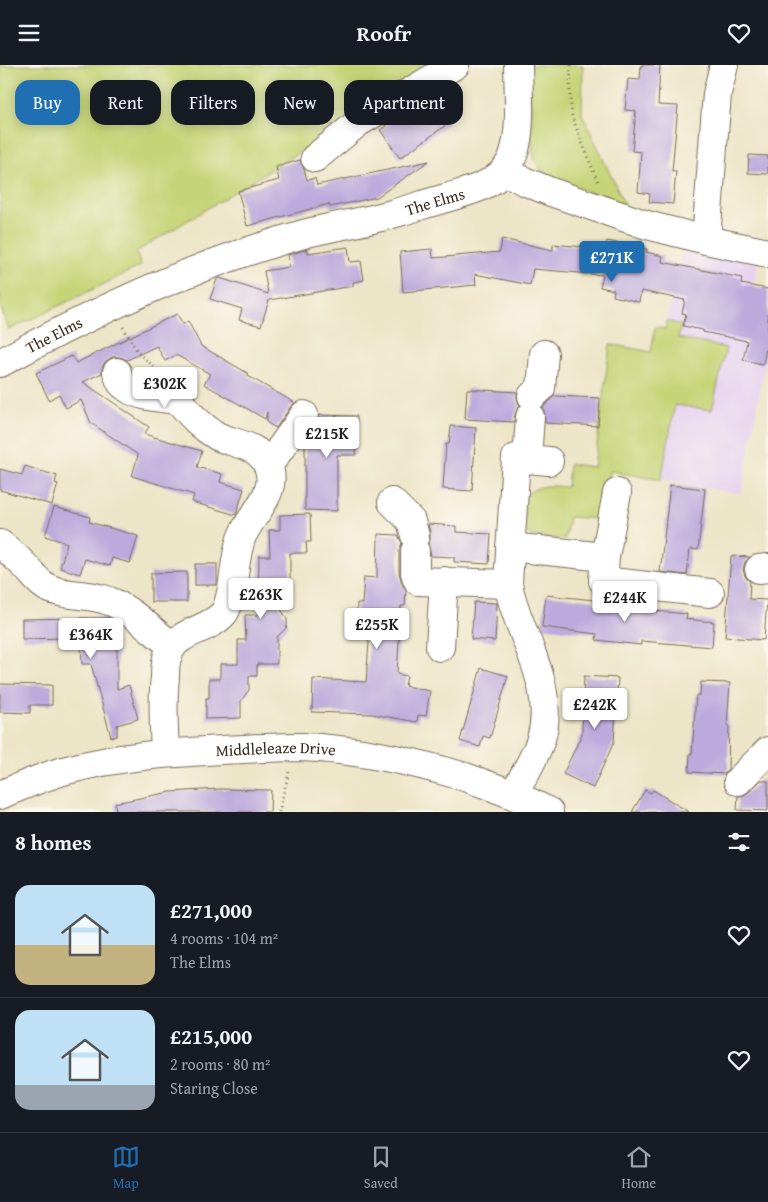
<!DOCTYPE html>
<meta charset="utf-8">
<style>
:root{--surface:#171b24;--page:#242831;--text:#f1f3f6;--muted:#9ea1a6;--line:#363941;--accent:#1f6fb2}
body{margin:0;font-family:"Gentium Book Plus",serif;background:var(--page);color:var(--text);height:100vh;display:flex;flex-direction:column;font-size:19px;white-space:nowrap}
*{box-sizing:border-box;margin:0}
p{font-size:16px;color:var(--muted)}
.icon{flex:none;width:28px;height:28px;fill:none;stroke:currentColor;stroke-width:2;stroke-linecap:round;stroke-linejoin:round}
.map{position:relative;height:747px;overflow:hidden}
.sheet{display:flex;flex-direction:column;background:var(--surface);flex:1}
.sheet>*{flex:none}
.guide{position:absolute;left:15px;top:15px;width:500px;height:45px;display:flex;gap:10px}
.price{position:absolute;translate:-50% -42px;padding:0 11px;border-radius:5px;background:#fff;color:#222;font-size:16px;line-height:32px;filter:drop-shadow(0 1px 2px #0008)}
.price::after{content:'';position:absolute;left:50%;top:30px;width:15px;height:11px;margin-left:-8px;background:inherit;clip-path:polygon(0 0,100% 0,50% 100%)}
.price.current{background:var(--accent);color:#fff}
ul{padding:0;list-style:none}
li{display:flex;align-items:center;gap:15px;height:125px;padding:0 15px}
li+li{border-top:1px solid var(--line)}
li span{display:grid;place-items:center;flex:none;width:140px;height:100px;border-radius:15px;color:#555}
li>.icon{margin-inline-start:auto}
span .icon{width:60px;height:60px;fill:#fffc;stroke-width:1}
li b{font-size:21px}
h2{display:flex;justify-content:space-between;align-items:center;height:60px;padding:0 15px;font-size:21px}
.pill{padding:0 18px;border-radius:15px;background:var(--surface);box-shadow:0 2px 12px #0003;font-size:18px;line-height:45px}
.pill.current{background:var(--accent);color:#fff}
header{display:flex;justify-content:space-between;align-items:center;height:65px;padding:0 15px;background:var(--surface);font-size:22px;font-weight:800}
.dock{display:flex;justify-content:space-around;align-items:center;height:70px;border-top:1px solid var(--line);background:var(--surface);font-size:14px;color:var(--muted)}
.dock a{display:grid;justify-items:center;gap:2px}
.dock .current{color:var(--accent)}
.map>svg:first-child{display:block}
</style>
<header><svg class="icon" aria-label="menu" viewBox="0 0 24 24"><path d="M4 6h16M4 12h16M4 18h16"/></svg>Roofr<svg class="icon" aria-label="heart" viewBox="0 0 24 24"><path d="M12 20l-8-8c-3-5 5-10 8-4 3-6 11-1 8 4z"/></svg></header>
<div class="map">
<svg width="768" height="747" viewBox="0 0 768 747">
<rect width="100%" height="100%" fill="#fbf7ec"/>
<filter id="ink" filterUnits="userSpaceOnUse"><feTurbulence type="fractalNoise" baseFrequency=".02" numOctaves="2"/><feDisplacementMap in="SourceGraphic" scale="10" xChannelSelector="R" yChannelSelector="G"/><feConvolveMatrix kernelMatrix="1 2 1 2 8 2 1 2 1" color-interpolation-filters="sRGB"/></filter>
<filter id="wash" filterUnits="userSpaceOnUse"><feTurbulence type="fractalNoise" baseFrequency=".0096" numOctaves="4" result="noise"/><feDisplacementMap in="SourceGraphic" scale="20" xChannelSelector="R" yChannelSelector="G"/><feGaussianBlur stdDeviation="1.12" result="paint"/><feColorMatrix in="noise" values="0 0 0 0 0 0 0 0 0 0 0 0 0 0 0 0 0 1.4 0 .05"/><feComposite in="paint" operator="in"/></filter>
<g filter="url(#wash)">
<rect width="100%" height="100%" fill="#ede5c7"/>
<polygon fill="#e6d2f0" points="684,181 758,197 743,279 768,284 741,429 610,405 610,279 651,287 655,262 665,264"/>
<g fill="#c5d476" stroke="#807f4a">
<polygon points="0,0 442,0 136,187 141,201 9,265 0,241"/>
<polygon points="530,0 583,0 582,49 625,140 556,115 545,109 537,99 534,93 532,85"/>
<path d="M667 256 681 260 678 273 726 283 712 345 675 340 661 415 610 406 608 426 601 454 569 452 565 474 532 471 524 465 526 430C540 418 550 421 567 422L569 399 594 402 610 279 651 287 655 262 665 264Z"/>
</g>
<g id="blocks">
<g fill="#bcaadc">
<polygon points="641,0 660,0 658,40 678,41 672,106 676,106 673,139 649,137 650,129 638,127 641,87 632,86 636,46 625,45 628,14 640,15"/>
<polygon points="430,33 449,58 400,93 380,65 386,61 385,60"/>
<polygon points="749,90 768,91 768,109 748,108"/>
<polygon points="300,95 304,104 307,115 315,113 317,120 429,96 377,132 330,142 329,139 247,161 238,126 279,115 276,102"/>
<polygon points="502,174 553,185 553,179 605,184 607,176 647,184 646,187 663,191 662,197 742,213 741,219 768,224 768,274 763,299 743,295 747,276 703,267 703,265 683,261 686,249 682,248 685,235 641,226 639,237 613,231 614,225 600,222 603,210 533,204 530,220 475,209 476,220 403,227 400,187 432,184 433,193 500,187"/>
<polygon points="348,182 350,197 361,196 364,215 353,217 353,221 269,235 261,261 239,255 242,244 210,234 217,214 220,213 268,229 264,206 289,202 288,190 308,184 308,188"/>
<polygon points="177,249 183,259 188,256 201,281 249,309 248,311 295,338 291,341 276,363 267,358 267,347 265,354 204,319 210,309 176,290 165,296 157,281 127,295 120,292 112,292 105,297 102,303 102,308 83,317 149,362 144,369 202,386 197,402 222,409 220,417 244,424 236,450 192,437 194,430 132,411 138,390 91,358 81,335 66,343 59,329 49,335 36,308 72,291 76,298"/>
<polygon points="467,324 517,327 517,334 520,341 517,344 515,350 514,357 465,354"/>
<polygon points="554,331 600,333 598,361 545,358 544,346 542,343 551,335"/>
<polygon points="319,350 357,351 356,390 337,390 337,446 305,445 305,380 303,379 317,359"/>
<polygon points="451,361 476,363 472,426 443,424 446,379 449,379"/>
<polygon points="25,401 57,411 55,418 58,419 52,440 0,425 0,404 22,410"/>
<polygon points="670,420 705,424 698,485 690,484 687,510 660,507"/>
<polygon points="54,442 90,452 89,457 138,471 130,498 112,493 110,501 85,494 80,509 60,503 67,478 45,471"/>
<polygon points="310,449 311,477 306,477 307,488 290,488 290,527 270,527 287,554 287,562 277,572 277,599 257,599 257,611 249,611 249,625 241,636 241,653 206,654 206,633 209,633 209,614 220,614 220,599 238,599 238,575 246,575 245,550 258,550 259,491 270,491 269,465 280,465 280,450"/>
<polygon points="428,459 456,461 456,467 491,469 489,499 454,497 454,492 431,491 428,478 430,475 430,467"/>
<polygon points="378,469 398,470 402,478 399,486 399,508 403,521 406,525 405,541 401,541 397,609 407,611 405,621 430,626 426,651 418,650 417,657 372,649 312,647 313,614 366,617 369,577 356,561 357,538 362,539 364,512 377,513"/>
<polygon points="731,491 750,492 745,497 743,505 746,513 750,516 749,534 767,535 764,575 725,572"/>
<rect x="195" y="499" width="22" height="21"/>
<polygon points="187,507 187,537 151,537 151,508"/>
<polygon points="546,530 594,535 594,538 644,543 644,545 687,549 686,554 714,557 712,582 641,576 641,580 596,575 597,569 542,562"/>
<polygon points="474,537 497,538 495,576 471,574"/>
<polygon points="81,553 109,553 109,578 117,578 117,624 129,620 138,654 117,660 117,671 111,672 91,599 82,599 81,579 67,580 67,573 22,574 22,554"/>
<polygon points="481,603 508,611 490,673 483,671 480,682 460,676"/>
<polygon points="584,611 618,613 614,677 593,723 563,709 582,669"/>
<polygon points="701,617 730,618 727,660 729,660 728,704 725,709 689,707 690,688 692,689 696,630 700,630"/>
<polygon points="0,619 52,620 52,640 30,640 30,648 0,647"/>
<polygon points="761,715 768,716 768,746 737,745 738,731 742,731 749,727"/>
<polygon points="219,724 271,725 270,747 116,747 115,738 170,727"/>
<polygon points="645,725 651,728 653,725 689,747 632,747"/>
</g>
</g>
</g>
<g filter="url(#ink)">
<use href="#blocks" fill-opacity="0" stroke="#796b59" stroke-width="1"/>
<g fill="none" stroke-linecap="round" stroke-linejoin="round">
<defs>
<g id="minor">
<polyline points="315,93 359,57 455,0"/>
<polyline points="505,106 524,116 551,127 647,160 706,175 768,188"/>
<polyline points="706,175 717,29 724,0"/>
<path id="s1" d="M0 298C75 257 153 219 234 191 258 183 282 175 307 168 335 161 364 157 392 149 410 144 428 138 446 133 466 127 489 122 504 106 525 84 518 29 518 0"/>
<path d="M117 307C119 313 120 318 125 321 136 332 163 333 178 335 191 350 200 361 217 371 233 379 256 379 266 397 282 424 253 447 242 471 236 486 235 507 232 523 230 531 229 541 224 548 208 567 176 565 168 590 165 597 165 605 165 612 162 637 164 663 165 688"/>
<polyline points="532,331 541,323 544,289"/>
<polyline points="527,394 530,352"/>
<polyline points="268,401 304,350"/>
<polyline points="392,437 411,456 415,471"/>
<path d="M0 479C9 485 19 495 26 502 34 510 38 518 48 523 67 532 90 528 109 536 128 542 155 568 172 581"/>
<polyline points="510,482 605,492 617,428"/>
<polyline points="415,486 415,508 418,516 508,519"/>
<polyline points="605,492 603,516 710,528"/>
<polyline points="759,504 768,503"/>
<polyline points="440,582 444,516"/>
<polyline points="738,716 768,686"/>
<path d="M514 729C523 711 535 693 541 674 557 619 518 571 508 519L516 393 549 396"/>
<path id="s2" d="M0 730C22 721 44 711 67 705 119 691 169 688 222 685 248 684 275 682 301 682 357 684 412 696 465 712 494 722 522 732 549 747"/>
</g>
</defs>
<use href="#minor" stroke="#796b59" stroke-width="30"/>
<g stroke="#796b59" stroke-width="3" stroke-dasharray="1 4" stroke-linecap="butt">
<polyline points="571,0 570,31 572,52 598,117"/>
<polyline points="123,262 139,289 158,305"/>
<polyline points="279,747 289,707"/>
</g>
<use href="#minor" stroke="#fff" stroke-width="28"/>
</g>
</g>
<g text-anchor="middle" stroke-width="4" stroke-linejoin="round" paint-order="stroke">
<g font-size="16" fill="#3b2a1e" stroke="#fbf7ec">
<text dy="6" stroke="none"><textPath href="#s1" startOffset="466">The Elms</textPath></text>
<text dy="6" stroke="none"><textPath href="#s1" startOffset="61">The Elms</textPath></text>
<text dy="6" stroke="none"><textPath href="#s2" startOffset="282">Middleleaze Drive</textPath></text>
</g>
</g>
</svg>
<b class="price current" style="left:612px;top:218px">£271K</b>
<b class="price" style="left:165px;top:344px">£302K</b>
<b class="price" style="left:327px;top:394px">£215K</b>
<b class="price" style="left:261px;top:555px">£263K</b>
<b class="price" style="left:625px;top:558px">£244K</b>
<b class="price" style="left:377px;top:585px">£255K</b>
<b class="price" style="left:91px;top:595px">£364K</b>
<b class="price" style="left:595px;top:665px">£242K</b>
<div class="guide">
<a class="pill current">Buy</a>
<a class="pill">Rent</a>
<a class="pill">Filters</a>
<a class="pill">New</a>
<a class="pill">Apartment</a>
</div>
</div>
<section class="sheet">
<h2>8 homes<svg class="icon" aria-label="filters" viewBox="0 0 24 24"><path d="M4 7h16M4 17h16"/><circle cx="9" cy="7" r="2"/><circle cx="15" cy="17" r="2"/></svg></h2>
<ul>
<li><span style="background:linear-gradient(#bfe0f5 60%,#c2b280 0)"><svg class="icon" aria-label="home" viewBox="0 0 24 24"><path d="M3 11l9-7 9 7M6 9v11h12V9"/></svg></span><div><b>£271,000</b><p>4 rooms · 104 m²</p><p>The Elms</p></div><svg class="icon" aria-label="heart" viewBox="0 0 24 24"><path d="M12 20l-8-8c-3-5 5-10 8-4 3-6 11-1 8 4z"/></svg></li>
<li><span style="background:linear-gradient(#bfe0f5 75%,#9aa5b1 0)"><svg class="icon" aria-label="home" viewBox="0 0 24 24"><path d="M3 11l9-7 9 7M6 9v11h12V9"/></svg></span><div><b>£215,000</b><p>2 rooms · 80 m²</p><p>Staring Close</p></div><svg class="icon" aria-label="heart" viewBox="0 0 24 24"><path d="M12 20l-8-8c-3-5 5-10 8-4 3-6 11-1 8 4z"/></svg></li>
</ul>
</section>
<nav class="dock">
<a class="current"><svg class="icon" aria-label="map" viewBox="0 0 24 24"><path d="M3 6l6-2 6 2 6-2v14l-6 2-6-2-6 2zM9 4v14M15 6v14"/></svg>Map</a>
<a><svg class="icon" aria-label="saved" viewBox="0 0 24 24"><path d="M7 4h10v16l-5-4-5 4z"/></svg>Saved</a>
<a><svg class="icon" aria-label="home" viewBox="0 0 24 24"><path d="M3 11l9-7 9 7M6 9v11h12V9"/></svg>Home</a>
</nav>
